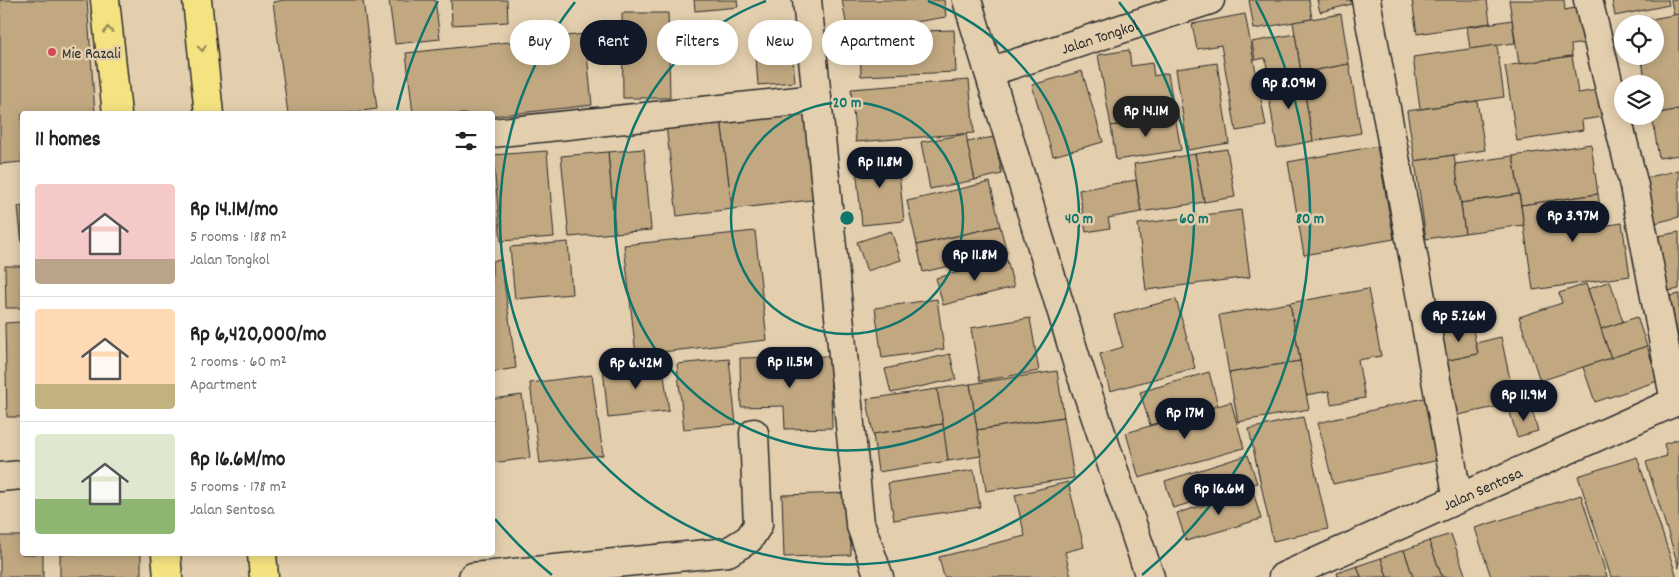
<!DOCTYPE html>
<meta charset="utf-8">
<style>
:root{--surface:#fff;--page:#f2f2f2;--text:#222;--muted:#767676;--line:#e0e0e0;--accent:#111827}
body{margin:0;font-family:Dekko,sans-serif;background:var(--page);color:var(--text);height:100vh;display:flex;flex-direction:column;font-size:19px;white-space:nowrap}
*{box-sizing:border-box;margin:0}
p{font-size:16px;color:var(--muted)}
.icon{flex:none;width:28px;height:28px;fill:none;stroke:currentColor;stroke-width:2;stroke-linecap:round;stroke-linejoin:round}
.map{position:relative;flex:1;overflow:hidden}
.side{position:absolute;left:20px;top:111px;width:475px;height:445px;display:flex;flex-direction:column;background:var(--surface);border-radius:5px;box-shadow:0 2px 12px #0003}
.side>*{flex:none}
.banner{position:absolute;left:510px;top:20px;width:475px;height:45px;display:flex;gap:10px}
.controls{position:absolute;left:1614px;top:15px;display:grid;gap:10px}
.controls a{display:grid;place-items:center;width:50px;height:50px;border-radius:50%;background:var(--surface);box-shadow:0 2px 12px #0003;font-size:25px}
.price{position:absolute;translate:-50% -42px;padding:0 11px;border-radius:18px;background:var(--accent);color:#fff;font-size:16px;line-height:32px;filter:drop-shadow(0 1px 2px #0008)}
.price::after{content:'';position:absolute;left:50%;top:30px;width:15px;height:11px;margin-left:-8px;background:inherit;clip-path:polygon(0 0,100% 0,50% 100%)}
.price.on{background:#222;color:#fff}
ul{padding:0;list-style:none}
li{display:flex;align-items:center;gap:15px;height:125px;padding:0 15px}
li+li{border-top:1px solid var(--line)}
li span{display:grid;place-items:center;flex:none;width:140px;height:100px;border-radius:5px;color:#555}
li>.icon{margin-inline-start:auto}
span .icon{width:60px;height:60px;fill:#fffc;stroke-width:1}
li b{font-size:21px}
h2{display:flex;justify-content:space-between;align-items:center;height:60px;padding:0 15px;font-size:21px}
.tag{padding:0 18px;border-radius:22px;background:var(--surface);box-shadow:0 2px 12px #0003;font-size:18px;line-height:45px}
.tag.on{background:var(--accent);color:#fff}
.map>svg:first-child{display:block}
</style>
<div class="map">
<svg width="1679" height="577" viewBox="0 0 1679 577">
<rect width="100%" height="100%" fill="#e3cfae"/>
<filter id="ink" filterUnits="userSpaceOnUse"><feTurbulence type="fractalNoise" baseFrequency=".02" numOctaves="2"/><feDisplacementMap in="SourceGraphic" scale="10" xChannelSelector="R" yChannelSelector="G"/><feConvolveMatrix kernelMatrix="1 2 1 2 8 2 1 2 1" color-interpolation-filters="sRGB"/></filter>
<g filter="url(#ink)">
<g fill="#c1a881" stroke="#2b2b2b">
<polygon points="0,0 87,0 95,114 22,114 22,162 0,164"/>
<polygon points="285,0 363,0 377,109 339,114 288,114 273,2"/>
<polygon points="389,0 435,0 440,39 395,44"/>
<polygon points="451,0 507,0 508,22 452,25"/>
<polygon points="694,0 737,0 738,7 695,11"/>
<polygon points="842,0 944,0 946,17 848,33"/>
<polygon points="1249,0 1309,0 1312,19 1254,29"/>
<polygon points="1317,0 1351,0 1352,4 1320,12"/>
<polygon points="1412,0 1487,0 1490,23 1417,34"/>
<polygon points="1509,0 1564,0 1565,10 1579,7 1584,43 1571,45 1572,56 1519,64"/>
<polygon points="1612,0 1668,0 1669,5 1615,16"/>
<polygon points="1671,0 1679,0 1679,14 1674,15"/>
<polygon points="622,13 668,13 670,98 623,98"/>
<polygon points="1245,14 1266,126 1236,131 1221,45 1197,49 1192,24"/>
<polygon points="1341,14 1349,64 1301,73 1293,22"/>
<polygon points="1679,14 1679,109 1655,114 1655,84 1646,84 1641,56 1655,56 1655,24 1636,24 1635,22"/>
<polygon points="1512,20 1515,43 1470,49 1467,27"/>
<polygon points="790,27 795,82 758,85 754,30"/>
<polygon points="954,30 956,72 861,76 860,33"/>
<polygon points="585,34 592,105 492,116 492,114 413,114 406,53"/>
<polygon points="1295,34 1301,73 1269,78 1265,58 1255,60 1252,42"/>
<polygon points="1497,45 1504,97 1420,109 1413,57"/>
<polygon points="1129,50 1131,66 1152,63 1154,76 1168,73 1175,116 1111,126 1098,55"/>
<polygon points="1572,56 1578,93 1598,90 1602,117 1582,120 1583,130 1517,141 1505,66"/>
<polygon points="1217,63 1229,143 1188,150 1176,69"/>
<polygon points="1349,64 1361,133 1313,141 1301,73"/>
<polygon points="1082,71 1103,142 1053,156 1032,85"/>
<polygon points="1301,73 1313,141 1277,148 1266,78"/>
<polygon points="969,80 974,133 856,142 851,89"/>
<polygon points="1477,101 1485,150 1415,161 1407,111"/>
<polygon points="809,109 820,199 732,209 721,119"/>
<polygon points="1679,109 1679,155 1659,158 1652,116 1655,116 1655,114"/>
<polygon points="1175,116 1181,150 1116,160 1111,126"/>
<polygon points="721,119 732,209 677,216 666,126"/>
<polygon points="966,134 975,180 930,189 921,142"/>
<polygon points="994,137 1002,174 975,180 967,142"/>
<polygon points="1591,144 1598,194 1521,205 1513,156"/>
<polygon points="1377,146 1394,239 1304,255 1288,162"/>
<polygon points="644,149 651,230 615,233 608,152"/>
<polygon points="1227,149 1235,197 1204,202 1195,154"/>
<polygon points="547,151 554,237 501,241 493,155"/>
<polygon points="608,152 615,233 569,237 561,156"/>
<polygon points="897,153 904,221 862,225 855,157"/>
<polygon points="1195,154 1204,202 1141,212 1134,164"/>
<polygon points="1454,155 1465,233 1426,239 1415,161"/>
<polygon points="1513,156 1519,194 1461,203 1455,164"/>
<polygon points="1679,170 1679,217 1655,223 1645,178"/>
<polygon points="1136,180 1141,212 1108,218 1110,228 1086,232 1079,190"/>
<polygon points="990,182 1000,226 917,245 907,201"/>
<polygon points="1519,194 1524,225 1465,233 1461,203"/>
<polygon points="1598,194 1603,226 1622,223 1630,276 1533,290 1521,205"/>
<polygon points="22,206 22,244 18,207"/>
<polygon points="1241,210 1250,277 1146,290 1138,224"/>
<polygon points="1000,226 1007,253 923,272 917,245"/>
<polygon points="755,231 767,340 636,355 624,245"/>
<polygon points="891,231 901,260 867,271 857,242"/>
<polygon points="1679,232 1679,289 1664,292 1653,237"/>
<polygon points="568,242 572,294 515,299 510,247"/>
<polygon points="501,260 516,368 492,372 492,261"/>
<polygon points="1007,260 1014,287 943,305 936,278"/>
<polygon points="5,266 22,266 22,308 6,308"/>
<polygon points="1610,281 1623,322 1601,329 1588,289"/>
<polygon points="1586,284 1611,358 1540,381 1519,317 1562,303 1559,293"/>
<polygon points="1368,289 1381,356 1358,360 1365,398 1331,404 1329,391 1306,395 1290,303"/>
<polygon points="1679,294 1679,341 1670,296"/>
<polygon points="937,299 944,349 882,358 875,308"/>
<polygon points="1176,299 1195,368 1110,391 1100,354 1123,347 1114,315"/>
<polygon points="1290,303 1300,361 1229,373 1219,315"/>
<polygon points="1637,317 1647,346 1611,358 1601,329"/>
<polygon points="1030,318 1039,371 980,381 971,328"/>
<polygon points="22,322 22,417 7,417 5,323"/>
<polygon points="1472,325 1478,354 1445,361 1439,332"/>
<polygon points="1501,337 1515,403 1458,415 1445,361 1478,354 1476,343"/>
<polygon points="1647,346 1658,381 1595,402 1583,367"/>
<polygon points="950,354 956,379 891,393 885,369"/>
<polygon points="830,356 832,428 785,429 784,406 741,407 740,358"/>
<polygon points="729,359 736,424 684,429 677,364"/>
<polygon points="662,361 669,411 608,418 603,368"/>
<polygon points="1300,361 1309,409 1238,422 1229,373"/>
<polygon points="1057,371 1064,417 977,430 970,384"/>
<polygon points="1209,372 1218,406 1150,425 1140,392"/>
<polygon points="592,375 603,455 540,463 530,383"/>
<polygon points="970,384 981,456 948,461 937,389"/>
<polygon points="937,389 943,424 873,434 867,399"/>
<polygon points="522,395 530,458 492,463 492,399"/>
<polygon points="1428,397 1443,459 1333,484 1318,423"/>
<polygon points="1231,402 1244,448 1139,478 1126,433"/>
<polygon points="1531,406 1538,431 1517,437 1510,412"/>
<polygon points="1064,417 1074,478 986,491 977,430"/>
<polygon points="1303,417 1328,529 1273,541 1249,429"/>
<polygon points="943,424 948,461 878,472 873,434"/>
<polygon points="1679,439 1679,568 1646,462 1667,456 1664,444"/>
<polygon points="1248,455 1257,483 1173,508 1165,481"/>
<polygon points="1637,457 1677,577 1611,577 1578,476"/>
<polygon points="974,470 980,507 894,520 888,483"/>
<polygon points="1068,482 1084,547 1065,552 1071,577 944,577 939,557 1025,536 1015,495"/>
<polygon points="1253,491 1261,519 1186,541 1177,513"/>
<polygon points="850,493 851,555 784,557 782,495"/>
<polygon points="1581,495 1607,577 1491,577 1475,528"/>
<polygon points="1451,534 1466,577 1442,577 1429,541"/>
<polygon points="0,536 22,536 22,554 43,554 43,577 0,577"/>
<polygon points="1429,541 1442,577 1413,577 1404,550"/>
<polygon points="1404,550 1413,577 1387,577 1381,558"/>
<rect x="60" y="554" width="81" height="23"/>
<polygon points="1381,558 1387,577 1361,577 1357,566"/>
<polygon points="1357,566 1361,577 1338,577 1337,573"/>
</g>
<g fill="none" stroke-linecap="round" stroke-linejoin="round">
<defs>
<g id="minor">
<polyline points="807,0 860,523 879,577"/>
<polyline points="967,0 1077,362 1150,577"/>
<polyline points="1366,0 1458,499"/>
<polyline points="1588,0 1634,186 1675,402"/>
<path id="s1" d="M989 72 1210 0"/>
<polyline points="492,133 817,99"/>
<polyline points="0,477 22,475"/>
<polyline points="473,577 728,552 749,539 758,525 754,433"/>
<path id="s2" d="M1283 577 1679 400"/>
</g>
<g id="major">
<polyline points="105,0 117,114"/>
<polyline points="197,0 209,114"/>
<polyline points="166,554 168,577"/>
<polyline points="262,554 264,577"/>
</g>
</defs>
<use href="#minor" stroke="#2b2b2b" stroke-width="31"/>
<use href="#major" stroke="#2b2b2b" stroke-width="31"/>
<use href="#minor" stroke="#e3cfae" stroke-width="28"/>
<use href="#major" stroke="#f5e382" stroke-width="28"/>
</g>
<defs><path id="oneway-chevron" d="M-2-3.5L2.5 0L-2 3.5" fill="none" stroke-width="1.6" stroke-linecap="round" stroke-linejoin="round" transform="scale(1.25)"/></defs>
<g stroke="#908756">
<use href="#oneway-chevron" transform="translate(108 30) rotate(-96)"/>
<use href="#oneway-chevron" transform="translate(202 48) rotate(84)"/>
</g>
</g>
<g fill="none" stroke="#0f766e" stroke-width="2.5">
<circle cx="847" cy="218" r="116"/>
<path d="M928 1A232 232 0 1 1 766 1"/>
<path d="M1119 2A347 347 0 1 1 575 2"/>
<path d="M552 575A463 463 0 0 1 495 519M397 110A463 463 0 0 1 438 1M1256 1A463 463 0 0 1 1142 575"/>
</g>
<circle fill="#d1495b" stroke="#e3cfae" stroke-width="2" cx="52" cy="52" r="5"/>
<g text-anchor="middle" stroke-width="5" stroke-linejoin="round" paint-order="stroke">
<g font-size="16" fill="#2b2b2b" stroke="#e3cfae">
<text dy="6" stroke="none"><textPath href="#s1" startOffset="116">Jalan Tongkol</textPath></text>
<text dy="6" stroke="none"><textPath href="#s2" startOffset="218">Jalan Sentosa</textPath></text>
</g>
<g font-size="16" fill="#2b2b2b" stroke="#e3cfae" text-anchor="start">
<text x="62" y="58">Mie Razali</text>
</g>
</g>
<circle cx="847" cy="218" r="8" fill="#0f766e" stroke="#e3cfae" stroke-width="2.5"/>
<g font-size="15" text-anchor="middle" font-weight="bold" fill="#0f766e" stroke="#e3cfae" stroke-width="5" stroke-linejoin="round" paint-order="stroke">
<text x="847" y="107">20 m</text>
<text x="1079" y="223">40 m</text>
<text x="1194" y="223">60 m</text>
<text x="1310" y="223">80 m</text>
</g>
</svg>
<div class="controls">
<a><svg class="icon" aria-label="locate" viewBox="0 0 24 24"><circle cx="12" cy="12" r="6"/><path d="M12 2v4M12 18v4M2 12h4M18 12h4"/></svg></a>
<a><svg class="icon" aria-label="layers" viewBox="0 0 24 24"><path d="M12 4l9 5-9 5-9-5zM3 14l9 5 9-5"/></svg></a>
</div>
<b class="price" style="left:1289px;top:110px">Rp 8.09M</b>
<b class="price on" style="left:1146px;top:138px">Rp 14.1M</b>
<b class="price" style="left:880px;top:189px">Rp 11.8M</b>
<b class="price" style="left:1573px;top:243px">Rp 3.97M</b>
<b class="price" style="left:975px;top:282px">Rp 11.8M</b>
<b class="price" style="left:1459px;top:343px">Rp 5.26M</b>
<b class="price" style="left:790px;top:389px">Rp 11.5M</b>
<b class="price" style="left:636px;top:390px">Rp 6.42M</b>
<b class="price" style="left:1524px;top:422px">Rp 11.9M</b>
<b class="price" style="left:1185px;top:440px">Rp 17M</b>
<b class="price" style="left:1219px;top:516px">Rp 16.6M</b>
<div class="banner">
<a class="tag">Buy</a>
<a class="tag on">Rent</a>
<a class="tag">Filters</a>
<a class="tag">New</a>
<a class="tag">Apartment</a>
</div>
<section class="side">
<h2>11 homes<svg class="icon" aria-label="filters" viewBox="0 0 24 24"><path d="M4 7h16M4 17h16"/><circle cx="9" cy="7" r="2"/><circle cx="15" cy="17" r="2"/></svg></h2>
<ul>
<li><span style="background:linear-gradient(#f6c9c9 75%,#b9a48a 0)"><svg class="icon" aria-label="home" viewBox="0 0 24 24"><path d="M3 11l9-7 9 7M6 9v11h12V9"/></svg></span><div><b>Rp 14.1M/mo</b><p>5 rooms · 188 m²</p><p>Jalan Tongkol</p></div></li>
<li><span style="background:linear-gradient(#ffd9b3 75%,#c2b280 0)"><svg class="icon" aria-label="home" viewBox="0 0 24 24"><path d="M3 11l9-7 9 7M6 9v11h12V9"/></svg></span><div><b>Rp 6,420,000/mo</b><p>2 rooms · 60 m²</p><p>Apartment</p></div></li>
<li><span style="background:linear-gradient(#dfe7d0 65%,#8fb573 0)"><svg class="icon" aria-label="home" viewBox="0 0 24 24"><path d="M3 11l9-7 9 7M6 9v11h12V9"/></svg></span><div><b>Rp 16.6M/mo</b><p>5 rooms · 178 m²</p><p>Jalan Sentosa</p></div></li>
</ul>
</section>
</div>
